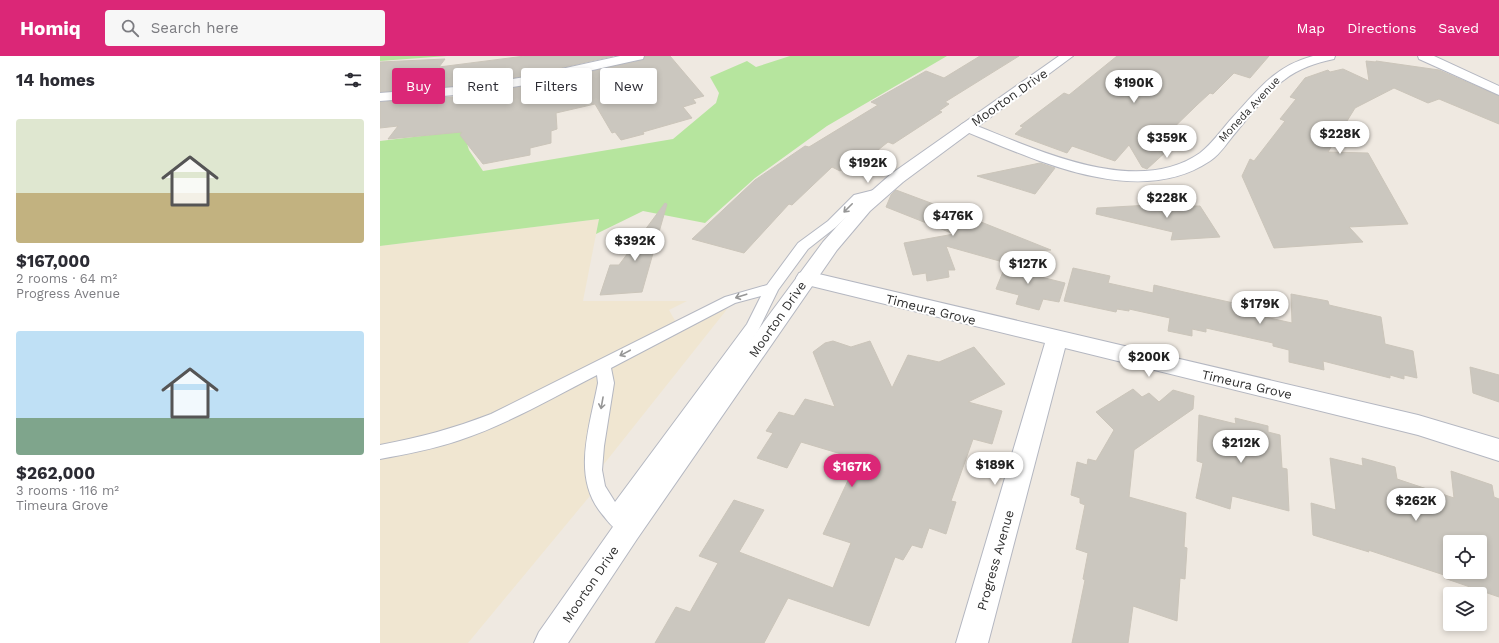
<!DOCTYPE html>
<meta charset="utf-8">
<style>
:root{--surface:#fff;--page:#f7f7f7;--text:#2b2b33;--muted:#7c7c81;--accent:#db2777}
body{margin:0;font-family:"Work Sans",sans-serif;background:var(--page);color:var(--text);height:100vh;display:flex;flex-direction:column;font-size:15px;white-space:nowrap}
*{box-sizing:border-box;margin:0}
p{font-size:13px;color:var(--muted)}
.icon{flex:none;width:22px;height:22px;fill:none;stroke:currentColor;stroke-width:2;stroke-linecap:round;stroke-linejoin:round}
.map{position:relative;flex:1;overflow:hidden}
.details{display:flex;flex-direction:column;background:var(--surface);width:380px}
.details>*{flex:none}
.banner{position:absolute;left:12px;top:12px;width:380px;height:36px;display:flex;gap:8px}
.controls{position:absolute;left:1063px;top:479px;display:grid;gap:8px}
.controls a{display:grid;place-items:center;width:44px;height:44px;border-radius:4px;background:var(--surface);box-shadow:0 2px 6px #0003;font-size:20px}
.price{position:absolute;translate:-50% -34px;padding:0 9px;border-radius:14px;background:#fff;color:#222;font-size:13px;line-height:26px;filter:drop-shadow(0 1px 2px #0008)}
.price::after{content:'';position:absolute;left:50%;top:24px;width:12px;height:9px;margin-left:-6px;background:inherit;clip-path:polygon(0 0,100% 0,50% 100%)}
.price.current{background:var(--accent);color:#fff}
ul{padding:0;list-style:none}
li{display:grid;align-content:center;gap:8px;height:212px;padding:0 16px}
li span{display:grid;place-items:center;height:124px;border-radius:4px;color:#555}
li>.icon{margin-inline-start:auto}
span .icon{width:72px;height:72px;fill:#fffc;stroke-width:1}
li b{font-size:17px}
h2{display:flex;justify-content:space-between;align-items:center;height:48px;padding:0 16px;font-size:17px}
.tag{padding:0 14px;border-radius:4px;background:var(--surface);box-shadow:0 2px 6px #0003;font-size:14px;line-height:36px}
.tag.current{background:var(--accent);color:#fff}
header{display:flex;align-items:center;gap:24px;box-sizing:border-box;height:56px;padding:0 20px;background:var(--accent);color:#fff}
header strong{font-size:19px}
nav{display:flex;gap:22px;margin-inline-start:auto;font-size:14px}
.search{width:280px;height:36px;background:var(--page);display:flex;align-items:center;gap:10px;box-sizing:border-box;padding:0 14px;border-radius:4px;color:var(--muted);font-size:15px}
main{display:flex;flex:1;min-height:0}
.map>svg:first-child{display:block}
</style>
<header>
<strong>Homiq</strong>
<div class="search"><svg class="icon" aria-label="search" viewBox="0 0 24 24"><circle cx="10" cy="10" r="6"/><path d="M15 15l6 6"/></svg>Search here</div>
<nav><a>Map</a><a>Directions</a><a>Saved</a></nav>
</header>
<main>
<section class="details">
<h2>14 homes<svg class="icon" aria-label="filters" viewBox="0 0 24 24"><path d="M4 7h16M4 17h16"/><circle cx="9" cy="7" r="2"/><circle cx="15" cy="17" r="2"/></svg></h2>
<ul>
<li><span style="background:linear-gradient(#dfe7d0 60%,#c2b280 0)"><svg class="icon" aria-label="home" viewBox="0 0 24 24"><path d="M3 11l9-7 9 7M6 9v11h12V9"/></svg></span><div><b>$167,000</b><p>2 rooms · 64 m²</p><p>Progress Avenue</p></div></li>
<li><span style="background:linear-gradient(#bfe0f5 70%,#7fa58c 0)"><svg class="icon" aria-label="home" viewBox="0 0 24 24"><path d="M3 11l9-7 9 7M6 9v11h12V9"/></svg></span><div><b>$262,000</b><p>3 rooms · 116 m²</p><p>Timeura Grove</p></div></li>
</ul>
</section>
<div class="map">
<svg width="1119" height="587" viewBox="0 0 1119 587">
<rect width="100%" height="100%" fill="#efe9e1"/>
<polygon fill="#f0e6d1" points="219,163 203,245 307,245 289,254 301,275 348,252 220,413 214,435 88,587 0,587 0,190"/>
<g fill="#b6e59e">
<polygon points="0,0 67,0 0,5"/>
<polygon points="410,0 567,0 447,70 375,122 325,167 263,155 216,178 219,163 0,190 0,85 83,75 89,94 103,115 293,83 336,47 339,37 330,21 367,5 376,11"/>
</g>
<g fill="#cbc7bf" stroke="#cbc5ba" fill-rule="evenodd">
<polygon points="145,0 233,0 145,20 88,29 0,36 0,6 65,3 59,11"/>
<polygon points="265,0 290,0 324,40 313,43 316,47 303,51 312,62 263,76 264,78 241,84 235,76 232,77 215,48 176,57 177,73 171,75 171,87 150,92 150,99 103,108 80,79 82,76 8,83 18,70 0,72 0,46 88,40 145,30 263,4"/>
<polygon points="600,0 639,0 565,46 569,48 559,55 562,56 513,88 508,86 493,98 487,95 460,115 452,111 412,149 409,148 364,197 312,183 375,124 425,90 429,91 498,49 491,46 546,15 564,22"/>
<polygon points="737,0 889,0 870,22 854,17 833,38 830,37 817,49 782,83 787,85 782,92 788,94 767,113 762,111 749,89 735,105 692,90 687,97 635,78 643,71 640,70 684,37 689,39"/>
<polygon points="986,5 996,6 996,5 1059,14 1119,40 1119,68 1059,43 1048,47 1014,32 975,52 948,96 988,97 1028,168 969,171 983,186 894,192 862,120 870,103 874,105 905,65 900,63 916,43 910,41 925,22 948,14 950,16 963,13 989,25"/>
<polygon points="660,107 675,112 655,138 597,120"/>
<polygon points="516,134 591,162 671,194 624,197 623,206 566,190 575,214 568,214 569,221 547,225 546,217 533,219 524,187 574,178 506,151 511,139"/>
<polygon points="285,147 287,148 262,236 220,239 230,209 239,209"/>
<polygon points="805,147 807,150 820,150 840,181 791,184 793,176 716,158 717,152"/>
<polygon points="629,201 650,203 645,217 685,227 679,246 663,243 659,254 636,248 639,239 616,233"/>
<polygon points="693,212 730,220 728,227 773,237 774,229 804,236 858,248 858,255 912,267 911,238 948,245 949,249 1001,261 1005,288 1033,295 1037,322 1024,319 1024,323 1010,319 1010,322 943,305 944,314 909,306 909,294 893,290 893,287 826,272 826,276 812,273 812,280 788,275 790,262 749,253 749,255 737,253 736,256 684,245"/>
<polygon points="453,285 471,291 490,285 512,332 528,299 559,306 594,291 625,328 588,346 622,355 612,388 593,383 571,445 576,446 566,478 549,472 542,492 532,489 523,504 515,501 489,570 408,542 384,587 275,587 296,551 310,556 338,507 319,500 354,444 384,454 359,496 453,532 471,487 443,478 478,403 421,386 407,412 377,402 393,377 386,375 399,356 414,360 425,343 455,351 433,296 445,287"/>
<polygon points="1090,311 1119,319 1119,346 1093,337"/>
<polygon points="753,333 762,341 769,337 779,346 793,334 814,340 813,353 754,394 749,441 806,457 804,491 807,492 805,523 800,522 797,565 753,550 748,587 692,587 705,524 703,523 708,497 696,493 705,449 700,447 700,442 691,439 697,406 707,409 708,403 716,405 734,374 716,356"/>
<polygon points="819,359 856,368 855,362 888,370 888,376 900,379 902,412 907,413 909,455 852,440 850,453 816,442 823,407 817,405"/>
<path d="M950 402 983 410 982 402 1015 411 1017 423 1074 442 1071 415 1112 429 1114 441 1119 443V541L1064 522V519L988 494 989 496 933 479 931 447 956 454ZM1070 486H1100V516H1070Z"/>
</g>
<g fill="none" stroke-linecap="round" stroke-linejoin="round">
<defs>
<path id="lane" d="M502 132 506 133 508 135 506 137 482 145 456 171 428 193 398 234 378 275 246 459 249 466 247 472 240 475C232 472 228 465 222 458 191 421 210 370 218 327L217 319C172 342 128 368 80 384 54 393 27 398 0 403V389C40 381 73 373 111 358L345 241 387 229 418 187 448 165 474 139ZM381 240 367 268 235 446 225 430 222 414 224 390 234 327 231 312 355 247Z"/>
<g id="street">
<polygon points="240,0 264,0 263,3 258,4 145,29 88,38 0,45 0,37 88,30 145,21"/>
<path d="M933 0H955L954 3C936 7 919 12 904 24 888 35 870 60 857 75 848 85 841 98 830 105 757 154 654 103 582 74L579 71 582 68 587 66 592 68C656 93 756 142 820 97 832 88 842 73 853 61 878 34 895 10 933 0Z"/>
<polygon points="1038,0 1054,0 1119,30 1119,39 1039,3"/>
<polygon points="426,215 1038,359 1119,383 1119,405 1038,379 685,292 608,587 576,587 665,287 419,227 416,222 419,217"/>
</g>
<polygon id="secondary" points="679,0 693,0 523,126 490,155 457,194 257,483 188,587 154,587 159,576 237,465 443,186 478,147 511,118"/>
</defs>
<use href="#lane" stroke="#b4b7c1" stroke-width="2"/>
<use href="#street" stroke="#b4b7c1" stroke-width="2"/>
<use href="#secondary" stroke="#b4b7c1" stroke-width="2"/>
<use href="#lane" fill="#fff" fill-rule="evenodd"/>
<use href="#street" fill="#fff" fill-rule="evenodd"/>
<use href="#secondary" fill="#fff" fill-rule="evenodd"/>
</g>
<defs><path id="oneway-shaft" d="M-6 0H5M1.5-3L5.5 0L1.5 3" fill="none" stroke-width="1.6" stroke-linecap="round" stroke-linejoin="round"/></defs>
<g stroke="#969696">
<use href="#oneway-shaft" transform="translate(468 152) rotate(135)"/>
<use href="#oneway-shaft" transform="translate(361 240) rotate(162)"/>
<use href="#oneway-shaft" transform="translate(245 297) rotate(152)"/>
<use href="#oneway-shaft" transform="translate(222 347) rotate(100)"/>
</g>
<g text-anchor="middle" stroke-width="4" stroke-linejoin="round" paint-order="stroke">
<g font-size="11" fill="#2e2e2e" stroke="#fff">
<text transform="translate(869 53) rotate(-47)" y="4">Moneda Avenue</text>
</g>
<g font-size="13" fill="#2e2e2e" stroke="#fff">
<text transform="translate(629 41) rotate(-35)" y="5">Moorton Drive</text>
<text transform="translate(551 253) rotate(14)" y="5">Timeura Grove</text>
<text transform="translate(397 263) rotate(-55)" y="5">Moorton Drive</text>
<text transform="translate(867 328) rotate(13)" y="5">Timeura Grove</text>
<text transform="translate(615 504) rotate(-74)" y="5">Progress Avenue</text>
<text transform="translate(210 528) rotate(-56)" y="5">Moorton Drive</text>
</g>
</g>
</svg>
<div class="controls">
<a><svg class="icon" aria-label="locate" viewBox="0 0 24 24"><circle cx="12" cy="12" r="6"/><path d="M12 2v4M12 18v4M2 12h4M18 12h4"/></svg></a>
<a><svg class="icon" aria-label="layers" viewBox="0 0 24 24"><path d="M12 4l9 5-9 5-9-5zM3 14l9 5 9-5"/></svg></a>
</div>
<b class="price" style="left:754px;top:48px">$190K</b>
<b class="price" style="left:960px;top:99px">$228K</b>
<b class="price" style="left:787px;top:103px">$359K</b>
<b class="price" style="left:488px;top:128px">$192K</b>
<b class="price" style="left:787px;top:163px">$228K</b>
<b class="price" style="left:573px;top:181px">$476K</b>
<b class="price" style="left:255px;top:206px">$392K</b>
<b class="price" style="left:648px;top:229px">$127K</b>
<b class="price" style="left:880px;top:269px">$179K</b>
<b class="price" style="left:769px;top:322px">$200K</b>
<b class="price" style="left:861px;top:408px">$212K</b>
<b class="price" style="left:615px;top:430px">$189K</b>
<b class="price current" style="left:472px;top:432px">$167K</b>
<b class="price" style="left:1036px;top:466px">$262K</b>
<div class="banner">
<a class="tag current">Buy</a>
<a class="tag">Rent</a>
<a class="tag">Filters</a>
<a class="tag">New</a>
</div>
</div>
</main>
